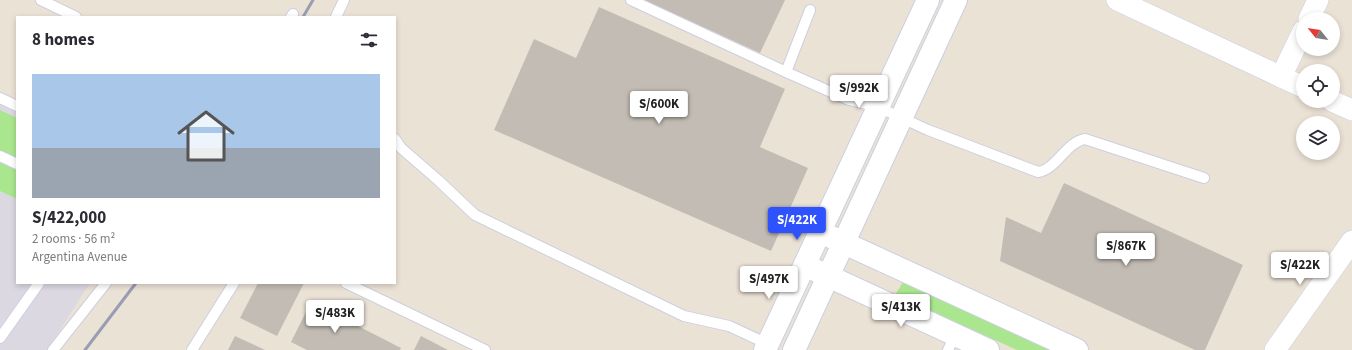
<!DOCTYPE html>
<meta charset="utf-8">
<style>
:root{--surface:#fff;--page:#f7f7f7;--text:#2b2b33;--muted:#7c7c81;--line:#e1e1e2;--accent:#2f52ff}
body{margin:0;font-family:"Source Sans 3",sans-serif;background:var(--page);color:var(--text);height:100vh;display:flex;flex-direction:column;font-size:15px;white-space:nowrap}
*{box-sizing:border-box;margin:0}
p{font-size:13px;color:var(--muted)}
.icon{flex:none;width:22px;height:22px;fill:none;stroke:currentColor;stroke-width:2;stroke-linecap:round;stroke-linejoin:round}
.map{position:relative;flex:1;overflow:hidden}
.details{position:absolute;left:16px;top:16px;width:380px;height:268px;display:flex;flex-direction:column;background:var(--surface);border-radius:0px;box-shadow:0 2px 6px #0003}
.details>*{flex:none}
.needle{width:26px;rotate:300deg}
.fabs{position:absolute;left:1296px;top:12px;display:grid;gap:8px}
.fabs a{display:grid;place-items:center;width:44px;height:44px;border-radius:50%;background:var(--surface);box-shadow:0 2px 6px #0003;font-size:20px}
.price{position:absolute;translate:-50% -34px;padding:0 9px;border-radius:4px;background:#fff;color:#222;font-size:13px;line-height:26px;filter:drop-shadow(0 1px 2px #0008)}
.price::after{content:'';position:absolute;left:50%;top:24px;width:12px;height:9px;margin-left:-6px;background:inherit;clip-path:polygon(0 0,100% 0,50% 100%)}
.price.active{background:var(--accent);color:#fff}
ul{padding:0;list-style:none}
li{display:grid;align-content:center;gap:8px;height:212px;padding:0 16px}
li+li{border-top:1px solid var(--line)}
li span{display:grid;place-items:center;height:124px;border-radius:0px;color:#555}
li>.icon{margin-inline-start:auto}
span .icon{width:72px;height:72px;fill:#fffc;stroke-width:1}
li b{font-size:17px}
h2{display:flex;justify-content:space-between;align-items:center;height:48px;padding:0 16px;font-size:17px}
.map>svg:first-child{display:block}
</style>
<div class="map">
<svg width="1352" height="350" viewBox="0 0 1352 350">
<rect width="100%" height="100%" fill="#ebe2d6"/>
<polygon fill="#dbd8e2" points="0,105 17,113 17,283 90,283 47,350 0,350"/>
<g fill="#aae68e">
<polygon points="0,110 17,118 17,199 0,191"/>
<polygon points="903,282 1049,350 1017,350 895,295"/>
</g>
<g fill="#c2bcb4">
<polygon points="644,0 785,0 760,53"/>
<polygon points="599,7 785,89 760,147 808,168 771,251 494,130 534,39 576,58"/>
<polygon points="1064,183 1243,265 1205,350 1195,350 1000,261 1006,217 1041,233"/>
<polygon points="258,283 304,283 277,336 240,318"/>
<polygon points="311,302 401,348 400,350 307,350 291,342"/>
<polygon points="235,336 265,350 228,350"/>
<polygon points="421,336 448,350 414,350"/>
</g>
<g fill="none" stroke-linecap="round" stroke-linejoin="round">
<defs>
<g id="lane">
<polyline points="41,0 76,17"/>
<path d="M631 0 786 72 849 100 878 107 928 130 1038 172C1056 170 1066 142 1085 139L1204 178"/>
<polyline points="291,17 293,14"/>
<polyline points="336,17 344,0"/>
<polyline points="786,72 810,10"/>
<polyline points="0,98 17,106"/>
<polyline points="395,139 401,148 438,180 475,215 684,316 729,326 768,344"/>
<polyline points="0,156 17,164"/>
<polyline points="346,283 485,350"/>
<polyline points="0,338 39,283"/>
<polyline points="53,350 106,283"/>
<polyline points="192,350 234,283"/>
<polyline points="948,350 955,335"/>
</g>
<g id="street">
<polyline points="1117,0 1303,87"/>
<polyline points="1309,19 1318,0"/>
<polyline points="1281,77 1303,31"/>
<polyline points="1332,101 1352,110"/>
<polyline points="1275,350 1352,241"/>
</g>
<g id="secondary">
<polyline points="831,237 1077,350"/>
<polyline points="815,270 988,350"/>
<polyline points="765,350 928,0"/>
<polyline points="794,350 956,0"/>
</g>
</defs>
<use href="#lane" stroke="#cccfe1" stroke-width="12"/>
<use href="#street" stroke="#cccfe1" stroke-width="22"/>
<use href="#secondary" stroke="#cccfe1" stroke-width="24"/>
<use href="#lane" stroke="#fff" stroke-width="10"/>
<use href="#street" stroke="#fff" stroke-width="21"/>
<use href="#secondary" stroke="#fff" stroke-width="22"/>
<g stroke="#999db3" stroke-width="3">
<polyline points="303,17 313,0"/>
<polyline points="85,350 136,283"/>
</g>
</g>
</svg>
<div class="fabs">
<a><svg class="needle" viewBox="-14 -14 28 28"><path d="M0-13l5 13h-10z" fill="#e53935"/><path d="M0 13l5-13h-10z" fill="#7c7c81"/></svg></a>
<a><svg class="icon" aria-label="locate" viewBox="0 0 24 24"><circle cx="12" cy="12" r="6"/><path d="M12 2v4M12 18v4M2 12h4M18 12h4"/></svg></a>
<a><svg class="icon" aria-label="layers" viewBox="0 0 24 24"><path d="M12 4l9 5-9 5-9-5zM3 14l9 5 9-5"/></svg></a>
</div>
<b class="price" style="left:859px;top:109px">S/992K</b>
<b class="price" style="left:659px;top:125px">S/600K</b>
<b class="price active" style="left:797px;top:241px">S/422K</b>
<b class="price" style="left:1126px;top:267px">S/867K</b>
<b class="price" style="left:1300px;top:286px">S/422K</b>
<b class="price" style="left:769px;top:300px">S/497K</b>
<b class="price" style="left:901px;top:328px">S/413K</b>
<b class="price" style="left:335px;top:334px">S/483K</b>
<section class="details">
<h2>8 homes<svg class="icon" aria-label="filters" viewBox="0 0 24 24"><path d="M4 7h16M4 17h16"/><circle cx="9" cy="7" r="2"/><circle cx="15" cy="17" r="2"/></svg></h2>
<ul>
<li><span style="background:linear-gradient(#a9c7e8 60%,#9aa5b1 0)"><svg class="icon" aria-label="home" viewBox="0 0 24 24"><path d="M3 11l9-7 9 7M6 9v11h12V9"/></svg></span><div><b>S/422,000</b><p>2 rooms · 56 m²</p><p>Argentina Avenue</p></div></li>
</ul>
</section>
</div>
